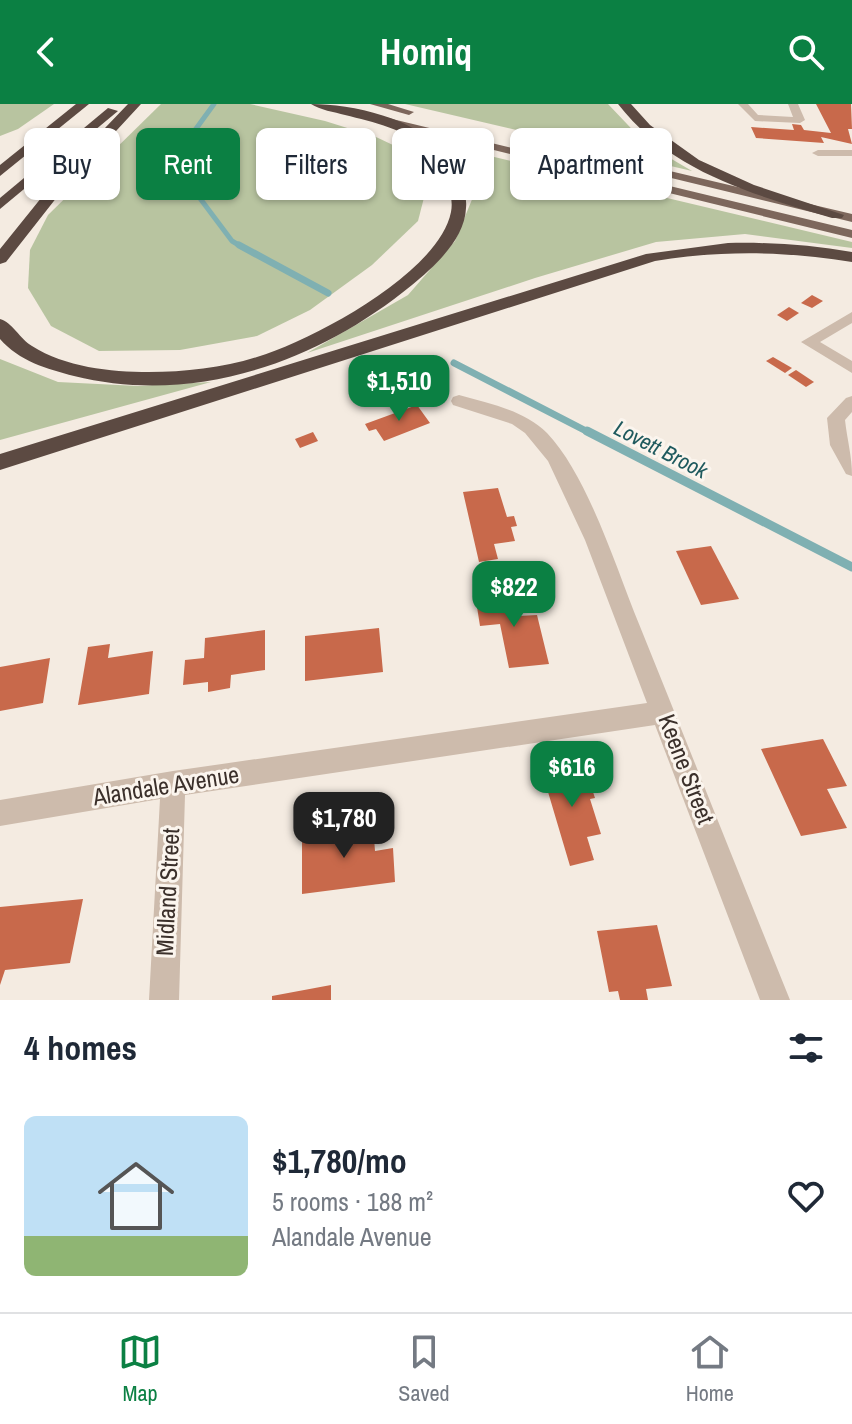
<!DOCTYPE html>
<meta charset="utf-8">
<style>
:root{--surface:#fff;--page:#f2f2f3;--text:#1f2937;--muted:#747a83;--line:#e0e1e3;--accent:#0b8043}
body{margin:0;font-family:"Archivo Narrow",sans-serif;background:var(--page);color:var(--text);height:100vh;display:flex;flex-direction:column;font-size:30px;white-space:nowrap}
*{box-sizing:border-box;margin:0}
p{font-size:26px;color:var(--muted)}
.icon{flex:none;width:44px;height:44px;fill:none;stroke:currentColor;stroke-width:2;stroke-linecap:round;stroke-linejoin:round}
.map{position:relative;height:896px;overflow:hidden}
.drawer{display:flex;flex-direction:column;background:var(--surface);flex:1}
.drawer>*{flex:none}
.hud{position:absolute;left:24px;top:24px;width:804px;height:72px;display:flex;gap:16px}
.price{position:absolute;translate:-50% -68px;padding:0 18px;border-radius:16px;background:var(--accent);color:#fff;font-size:26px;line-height:52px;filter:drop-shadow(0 2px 4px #0008)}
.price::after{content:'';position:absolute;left:50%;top:48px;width:24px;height:18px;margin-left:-12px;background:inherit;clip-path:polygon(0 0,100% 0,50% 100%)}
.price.selected{background:#222;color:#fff}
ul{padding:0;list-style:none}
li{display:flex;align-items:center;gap:24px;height:200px;padding:0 24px}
li span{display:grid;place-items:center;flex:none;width:224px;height:160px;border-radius:12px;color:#555}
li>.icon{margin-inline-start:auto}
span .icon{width:96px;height:96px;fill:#fffc;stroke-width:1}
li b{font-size:34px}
h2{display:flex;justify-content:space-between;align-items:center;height:96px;padding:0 24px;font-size:34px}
.chip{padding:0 28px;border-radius:12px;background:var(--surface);box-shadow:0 2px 6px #0004;font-size:28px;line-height:72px}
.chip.selected{background:var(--accent);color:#fff}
header{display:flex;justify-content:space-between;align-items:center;height:104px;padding:0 24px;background:var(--accent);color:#fff;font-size:36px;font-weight:700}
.dock{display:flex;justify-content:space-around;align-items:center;height:112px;border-top:2px solid var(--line);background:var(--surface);font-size:22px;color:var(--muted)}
.dock a{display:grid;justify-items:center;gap:4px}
.dock .selected{color:var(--accent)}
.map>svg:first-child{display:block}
</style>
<header><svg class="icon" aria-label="back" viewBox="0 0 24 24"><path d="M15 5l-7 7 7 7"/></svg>Homiq<svg class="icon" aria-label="search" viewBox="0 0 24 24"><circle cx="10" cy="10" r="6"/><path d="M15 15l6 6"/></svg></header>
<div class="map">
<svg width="852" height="896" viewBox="0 0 852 896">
<rect width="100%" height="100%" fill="#f4ebe1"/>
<g fill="#b8c4a0">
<polygon points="0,0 54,0 18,25 0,32"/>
<polygon points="161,0 250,0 325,17 376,33 412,50 428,78 418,117 372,161 310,206 257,232 180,246 99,247 51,222 28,184 30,146 48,111"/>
<polygon points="405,0 608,0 646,40 692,67"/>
<polygon points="440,40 852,138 852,144 745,130 656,138 535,174 307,249 408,191 455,137 473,93 465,61"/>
<polygon points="0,255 58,278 138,282 211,278 0,336"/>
</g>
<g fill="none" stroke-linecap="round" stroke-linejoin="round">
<polyline stroke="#7fb0b2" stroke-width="5" points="214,0 190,33 190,81 232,137 242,143"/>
<g stroke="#7fb0b2" stroke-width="7">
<polyline points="239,141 328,189"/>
<polyline points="454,259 590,329"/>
</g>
<polyline stroke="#7fb0b2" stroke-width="9" points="587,327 852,463"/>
</g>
<g fill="#c8694b">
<polygon points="816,0 851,0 852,25 848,25 852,40 821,33 824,39 756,34 751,23 794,26 792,20 801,21 804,26 831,29"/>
<polygon points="812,191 823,197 812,204 801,199"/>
<polygon points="789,203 799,209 787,217 777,211"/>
<polygon points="773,253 792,264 785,269 766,257"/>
<polygon points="796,266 814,278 806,283 788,271"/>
<polygon points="417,301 430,319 384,337 376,325 369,327 365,320"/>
<polygon points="313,328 318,337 300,344 295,335"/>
<polygon points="498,384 507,413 514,412 517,422 511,423 515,437 494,440 498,455 479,458 463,388"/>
<polygon points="711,442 739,495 701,501 676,447"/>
<polygon points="511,482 518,512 537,511 549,560 509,564 500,520 480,522 477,503 487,502 484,484"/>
<polygon points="379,524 383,568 305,577 305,532"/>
<polygon points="265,526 265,566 231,571 230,584 208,588 208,578 183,581 185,556 204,554 205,534"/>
<polygon points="110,540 108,554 153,547 149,590 78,601 88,543"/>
<polygon points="50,554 43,599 0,607 0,563"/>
<polygon points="823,635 847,682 827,685 847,724 801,732 761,645"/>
<polygon points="573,654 582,681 590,679 595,694 590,695 601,730 587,733 594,756 570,762 540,661"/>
<polygon points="373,721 375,747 393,744 395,778 302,790 302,730"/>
<polygon points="83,795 70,859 5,866 0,881 0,803"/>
<polygon points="657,821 672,882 646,885 648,896 620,896 618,887 609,888 597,827"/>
<polygon points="331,881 331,896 272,896 272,892"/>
</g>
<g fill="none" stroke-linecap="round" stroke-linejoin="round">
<g fill="#cdbbac" fill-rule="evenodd">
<polygon points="738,0 748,0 758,11 793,13 788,0 798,0 805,16 800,19 755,17"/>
<polygon points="852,46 852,52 818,52 812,49 818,46"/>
<polygon points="852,208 852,219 820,238 852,257 852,269 801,238"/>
<path d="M459 291C490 300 524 306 547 329 588 372 616 464 639 520 689 644 739 770 790 896H760L655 621 185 691 179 896H149L160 695 0 722V696L173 667 647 599 585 436 548 357 525 329 512 320 453 301 451 297 453 293Z"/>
<path d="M852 292V308L845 316C847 335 852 352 852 372L846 370 830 341 827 314 846 294Z"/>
</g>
<g fill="#7d675c" fill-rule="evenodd">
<polygon points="370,0 388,0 414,8 409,11"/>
<polygon points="384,13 852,126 852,134 380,18 379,16"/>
<polygon points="564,42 852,110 852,118 560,47 558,45"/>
</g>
<g fill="#5c4a42" fill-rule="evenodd">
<polygon points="76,0 89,0 0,72 0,61"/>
<polygon points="128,0 141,0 68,79 6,158 0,160 0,145 58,73"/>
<path d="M311 0C352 0 417 14 444 49 455 63 468 85 466 104 465 135 434 163 412 181 318 258 195 302 74 272 47 265 19 257 0 235V215C12 218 20 235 32 242 65 263 110 268 149 268 185 268 223 264 257 253 313 236 439 169 451 108 455 88 441 60 428 47 407 25 373 18 345 11 334 8 320 6 311 0Z"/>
<path d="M618 0H631L650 21 699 56 754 81 844 111 842 114H832C752 90 671 68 618 0Z"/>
<polygon points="108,4 118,7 0,105 0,94"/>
<path d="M728 139C770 138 811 141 852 148V158C785 147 722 146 655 157L0 366V350L646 150Z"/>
</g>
</g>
<g text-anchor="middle" stroke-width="6" stroke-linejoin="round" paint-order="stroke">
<g font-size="22" font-style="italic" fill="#1f5a5e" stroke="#fbf5ee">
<text transform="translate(661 345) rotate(27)" y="8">Lovett Brook</text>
</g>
<g font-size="24" fill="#3b302b" stroke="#fbf5ee">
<text transform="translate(686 665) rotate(69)" y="8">Keene Street</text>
<text transform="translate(166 682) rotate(-9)" y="8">Alandale Avenue</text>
<text transform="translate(168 788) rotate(-87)" y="8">Midland Street</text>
</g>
</g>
</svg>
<b class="price" style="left:399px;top:319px">$1,510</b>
<b class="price" style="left:514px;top:525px">$822</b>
<b class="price" style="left:572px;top:705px">$616</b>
<b class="price selected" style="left:344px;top:756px">$1,780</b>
<div class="hud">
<a class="chip">Buy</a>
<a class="chip selected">Rent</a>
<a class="chip">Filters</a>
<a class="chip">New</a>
<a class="chip">Apartment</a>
</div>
</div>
<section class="drawer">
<h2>4 homes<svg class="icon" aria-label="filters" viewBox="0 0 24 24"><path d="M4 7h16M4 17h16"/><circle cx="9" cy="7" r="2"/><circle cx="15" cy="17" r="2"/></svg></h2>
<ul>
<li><span style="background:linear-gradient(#bfe0f5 75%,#8fb573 0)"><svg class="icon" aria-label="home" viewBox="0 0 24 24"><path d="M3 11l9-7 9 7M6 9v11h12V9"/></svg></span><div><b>$1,780/mo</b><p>5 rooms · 188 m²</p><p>Alandale Avenue</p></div><svg class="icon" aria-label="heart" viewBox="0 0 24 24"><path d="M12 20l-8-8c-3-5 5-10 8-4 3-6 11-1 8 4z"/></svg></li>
</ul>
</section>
<nav class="dock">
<a class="selected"><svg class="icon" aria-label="map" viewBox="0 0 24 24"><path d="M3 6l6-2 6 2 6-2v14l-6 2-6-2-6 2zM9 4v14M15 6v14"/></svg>Map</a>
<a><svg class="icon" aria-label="saved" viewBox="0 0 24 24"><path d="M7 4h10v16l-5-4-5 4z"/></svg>Saved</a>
<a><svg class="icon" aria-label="home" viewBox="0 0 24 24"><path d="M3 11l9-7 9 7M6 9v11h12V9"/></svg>Home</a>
</nav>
